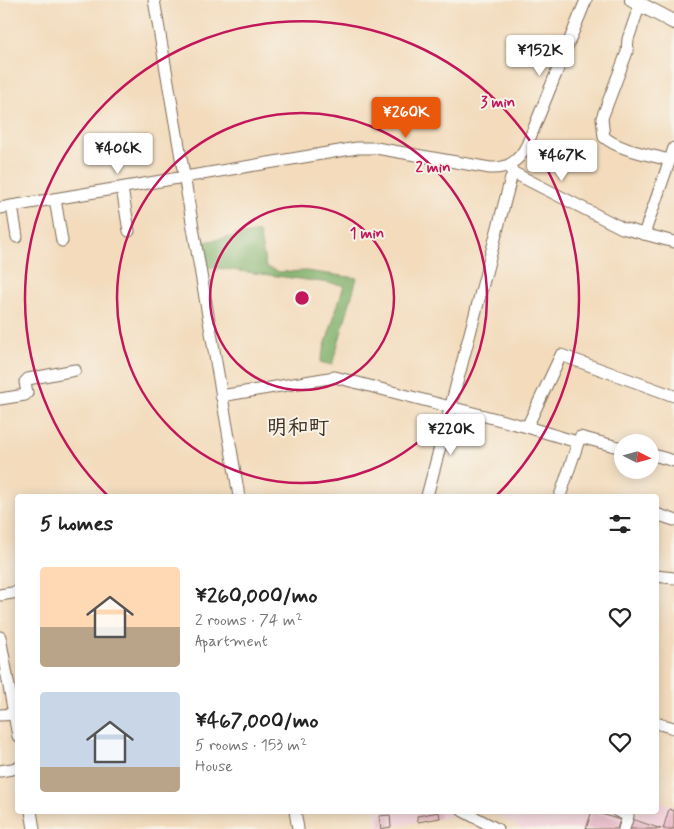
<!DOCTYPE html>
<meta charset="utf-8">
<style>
:root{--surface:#fff;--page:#f2f2f2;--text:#222;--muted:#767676;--accent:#ea580c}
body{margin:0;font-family:Mynerve,"Klee One",sans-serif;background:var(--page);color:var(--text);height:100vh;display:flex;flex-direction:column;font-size:19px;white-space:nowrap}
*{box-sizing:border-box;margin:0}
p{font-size:16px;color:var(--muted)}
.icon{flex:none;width:28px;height:28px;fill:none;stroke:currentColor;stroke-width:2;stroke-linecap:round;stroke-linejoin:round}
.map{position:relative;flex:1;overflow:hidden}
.drawer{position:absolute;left:15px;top:494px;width:644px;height:320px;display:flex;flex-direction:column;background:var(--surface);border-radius:5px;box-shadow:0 2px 12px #0003}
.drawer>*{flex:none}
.needle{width:32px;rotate:96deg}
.tools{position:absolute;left:614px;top:434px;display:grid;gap:10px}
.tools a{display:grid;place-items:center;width:45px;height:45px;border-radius:50%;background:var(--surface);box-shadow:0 2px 12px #0003;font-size:25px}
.price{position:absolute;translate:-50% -42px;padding:0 11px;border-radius:5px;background:#fff;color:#222;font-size:16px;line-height:32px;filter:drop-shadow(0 1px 2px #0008)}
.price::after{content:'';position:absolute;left:50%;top:30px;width:15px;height:11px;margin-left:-8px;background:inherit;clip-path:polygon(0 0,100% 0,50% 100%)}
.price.current{background:var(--accent);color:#fff}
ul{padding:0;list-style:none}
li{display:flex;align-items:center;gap:15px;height:125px;padding:0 25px}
li span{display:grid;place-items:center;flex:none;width:140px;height:100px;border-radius:5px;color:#555}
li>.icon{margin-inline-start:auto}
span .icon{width:60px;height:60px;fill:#fffc;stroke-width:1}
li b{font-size:21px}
h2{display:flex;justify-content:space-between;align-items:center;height:60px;padding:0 25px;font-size:21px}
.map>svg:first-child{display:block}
</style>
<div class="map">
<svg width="674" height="829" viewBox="0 0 674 829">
<rect width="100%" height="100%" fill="#f7f3e8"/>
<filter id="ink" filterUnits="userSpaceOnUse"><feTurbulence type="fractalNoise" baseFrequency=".02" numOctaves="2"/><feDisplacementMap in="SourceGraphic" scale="10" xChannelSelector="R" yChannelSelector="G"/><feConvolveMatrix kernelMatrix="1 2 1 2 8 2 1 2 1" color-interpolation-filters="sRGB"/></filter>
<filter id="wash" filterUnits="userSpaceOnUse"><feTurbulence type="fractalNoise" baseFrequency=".0096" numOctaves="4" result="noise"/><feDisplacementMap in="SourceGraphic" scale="20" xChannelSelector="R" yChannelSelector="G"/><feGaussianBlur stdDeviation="1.12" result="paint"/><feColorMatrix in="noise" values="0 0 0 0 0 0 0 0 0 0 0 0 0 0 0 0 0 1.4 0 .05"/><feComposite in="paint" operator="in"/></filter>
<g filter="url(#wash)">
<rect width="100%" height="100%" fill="#f3dbbc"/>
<g fill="#f4cfdc">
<polygon points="656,801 674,806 674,829 522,829 490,811 656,811"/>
<polygon points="375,811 453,811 463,817 463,821 454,816 378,829"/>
</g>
<polygon fill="#7fb06b" stroke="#5d6d44" points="259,232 266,267 280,272 306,271 357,278 332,365 320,362 344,285 202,266 198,243"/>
<g id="blocks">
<g fill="#e5b3c4">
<polygon points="669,809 674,811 674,829 663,829"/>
<polygon points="592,811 620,820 617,829 586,829"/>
<polygon points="439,812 440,818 418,822 417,816"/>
<polygon points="390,815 391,827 381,829 379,816"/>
<polygon points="632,819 661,829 628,829"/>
</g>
</g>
</g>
<g filter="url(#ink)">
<use href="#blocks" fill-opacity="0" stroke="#7b6855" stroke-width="1"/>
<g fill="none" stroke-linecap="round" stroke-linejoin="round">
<defs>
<g id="minor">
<polyline points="154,0 239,496"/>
<path d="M640 4 628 39 627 52 602 118 604 137C621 151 648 154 669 160"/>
<polyline points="509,168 514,173 622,228 674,242"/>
<polyline points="122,188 129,231"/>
<polyline points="55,199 62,241"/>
<polyline points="12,206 17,237"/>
<path d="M0 208 357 148H376L490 168C508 169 519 161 527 145L586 0"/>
<polyline points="644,234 674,148"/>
<polyline points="221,396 335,377 527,427 577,442"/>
<polyline points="0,399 25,395 27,393 25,382 28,379 75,370"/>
<polyline points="527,427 561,355 674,396"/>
<polyline points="650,454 674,461"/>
<polyline points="427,496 511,178 514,173"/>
<polyline points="560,496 580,437 622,448"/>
<polyline points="656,514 674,520"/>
<polyline points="656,576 674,578"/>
<polyline points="0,595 18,592"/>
<polyline points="0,637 18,736"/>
<polyline points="0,715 18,714"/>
<polyline points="656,723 674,728"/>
<polyline points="0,771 18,768"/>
<polyline points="31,811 34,829"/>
<polyline points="295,811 298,829"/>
<polyline points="463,811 497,829"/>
<polyline points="617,811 628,816 624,829"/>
</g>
<polyline id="major" points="632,0 674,22"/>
</defs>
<use href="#minor" stroke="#7b6855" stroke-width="13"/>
<use href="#major" stroke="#7b6855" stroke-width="16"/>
<use href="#minor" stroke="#fff" stroke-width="11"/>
<use href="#major" stroke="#fff" stroke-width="14"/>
</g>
</g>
<g fill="none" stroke="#c2185b" stroke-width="2.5">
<circle cx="302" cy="298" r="92"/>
<circle cx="302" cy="298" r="185"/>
<path d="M108 496A277 277 0 1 1 496 496"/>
</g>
<g text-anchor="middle" stroke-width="4" stroke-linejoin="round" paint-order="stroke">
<g font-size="21" font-weight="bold" fill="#3b2a1e" stroke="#f7f3e8">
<text x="298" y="434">明和町</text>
</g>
</g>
<circle cx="302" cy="298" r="8" fill="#c2185b" stroke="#f7f3e8" stroke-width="2.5"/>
<g font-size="15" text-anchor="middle" font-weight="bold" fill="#c2185b" stroke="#f7f3e8" stroke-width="4" stroke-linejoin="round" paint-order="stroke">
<text x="498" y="107">3 min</text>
<text x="433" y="172">2 min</text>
<text x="367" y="238">1 min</text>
</g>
</svg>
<div class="tools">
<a><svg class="needle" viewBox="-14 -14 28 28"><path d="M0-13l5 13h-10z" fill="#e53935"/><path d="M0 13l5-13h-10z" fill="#767676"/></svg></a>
</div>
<b class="price" style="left:540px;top:77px">¥152K</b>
<b class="price current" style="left:406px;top:139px">¥260K</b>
<b class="price" style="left:118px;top:175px">¥406K</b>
<b class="price" style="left:562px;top:182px">¥467K</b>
<b class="price" style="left:451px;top:456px">¥220K</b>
<section class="drawer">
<h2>5 homes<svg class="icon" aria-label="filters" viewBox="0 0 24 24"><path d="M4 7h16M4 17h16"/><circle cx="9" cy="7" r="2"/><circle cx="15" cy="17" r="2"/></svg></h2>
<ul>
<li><span style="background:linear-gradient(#ffd9b3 60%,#b9a48a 0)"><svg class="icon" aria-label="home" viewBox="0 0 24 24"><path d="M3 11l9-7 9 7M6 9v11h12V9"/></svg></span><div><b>¥260,000/mo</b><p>2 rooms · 74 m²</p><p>Apartment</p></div><svg class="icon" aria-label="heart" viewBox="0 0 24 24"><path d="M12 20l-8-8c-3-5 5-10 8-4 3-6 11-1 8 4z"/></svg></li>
<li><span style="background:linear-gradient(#c9d6e8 75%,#b9a48a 0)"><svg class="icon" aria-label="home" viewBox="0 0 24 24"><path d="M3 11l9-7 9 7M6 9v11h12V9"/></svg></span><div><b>¥467,000/mo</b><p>5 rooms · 153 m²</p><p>House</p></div><svg class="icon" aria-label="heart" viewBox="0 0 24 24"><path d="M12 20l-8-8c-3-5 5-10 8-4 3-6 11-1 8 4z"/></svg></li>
</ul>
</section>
</div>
